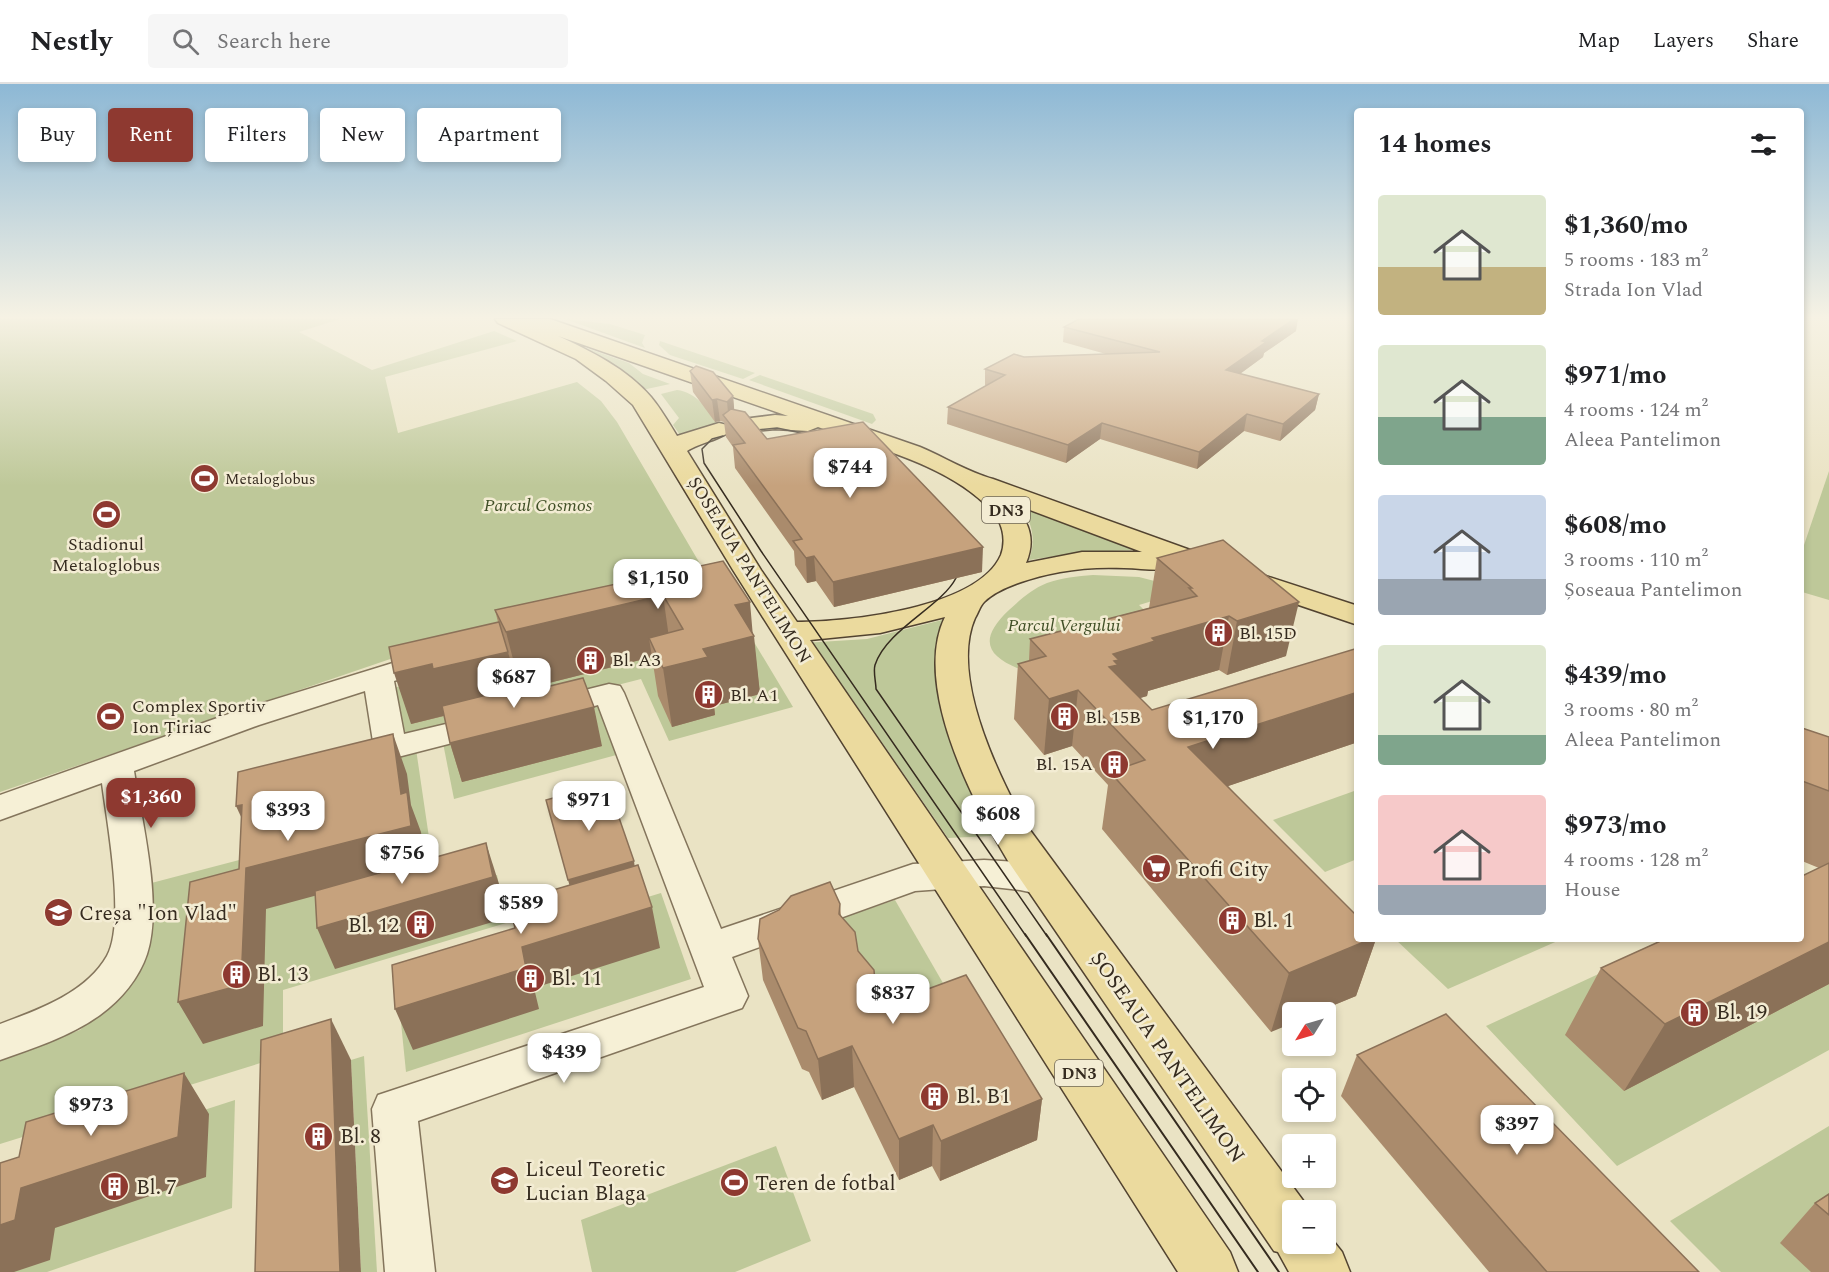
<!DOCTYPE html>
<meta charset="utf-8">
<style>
:root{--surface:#fff;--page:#f6f6f6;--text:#202124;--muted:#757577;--line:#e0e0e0;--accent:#8e3930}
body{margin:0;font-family:Spectral,serif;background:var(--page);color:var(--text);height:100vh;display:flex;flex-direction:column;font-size:22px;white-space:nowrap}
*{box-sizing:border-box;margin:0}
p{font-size:20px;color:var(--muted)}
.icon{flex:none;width:33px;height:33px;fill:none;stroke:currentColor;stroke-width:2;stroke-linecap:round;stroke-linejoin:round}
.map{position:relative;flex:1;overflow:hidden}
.panel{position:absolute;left:1354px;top:24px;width:450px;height:834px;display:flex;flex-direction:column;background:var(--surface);border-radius:6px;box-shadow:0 3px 9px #0003}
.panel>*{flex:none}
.banner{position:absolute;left:18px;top:24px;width:570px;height:54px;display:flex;gap:12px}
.needle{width:39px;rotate:233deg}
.controls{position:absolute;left:1282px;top:918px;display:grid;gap:12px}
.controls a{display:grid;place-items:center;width:54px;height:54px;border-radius:6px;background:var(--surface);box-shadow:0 3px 9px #0003;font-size:30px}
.price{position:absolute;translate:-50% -51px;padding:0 14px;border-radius:12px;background:#fff;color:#222;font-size:20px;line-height:39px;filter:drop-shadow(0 2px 3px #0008)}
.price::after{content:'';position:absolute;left:50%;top:36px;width:18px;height:14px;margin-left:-9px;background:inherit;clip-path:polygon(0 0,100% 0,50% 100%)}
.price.selected{background:var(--accent);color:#fff}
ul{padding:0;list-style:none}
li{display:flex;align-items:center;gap:18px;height:150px;padding:0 24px}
li span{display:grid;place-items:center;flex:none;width:168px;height:120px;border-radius:6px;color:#555}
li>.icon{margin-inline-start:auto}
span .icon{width:72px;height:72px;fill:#fffc;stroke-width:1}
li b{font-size:26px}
h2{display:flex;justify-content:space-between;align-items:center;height:72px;padding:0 24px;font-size:26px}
.chip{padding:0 21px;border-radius:6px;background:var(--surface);box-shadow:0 3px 9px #0003;font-size:21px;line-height:54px}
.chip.selected{background:var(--accent);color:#fff}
header{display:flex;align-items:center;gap:36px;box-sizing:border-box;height:84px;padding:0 30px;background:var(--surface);border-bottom:2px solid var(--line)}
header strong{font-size:28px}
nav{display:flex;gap:33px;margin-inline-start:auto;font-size:21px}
.search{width:420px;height:54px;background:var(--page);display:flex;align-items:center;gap:15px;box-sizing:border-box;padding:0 21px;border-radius:6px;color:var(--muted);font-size:22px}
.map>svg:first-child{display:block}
</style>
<header>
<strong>Nestly</strong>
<div class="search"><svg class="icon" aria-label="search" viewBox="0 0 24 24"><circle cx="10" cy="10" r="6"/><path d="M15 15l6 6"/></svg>Search here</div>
<nav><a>Map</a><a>Layers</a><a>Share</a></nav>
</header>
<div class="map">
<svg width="1829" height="1188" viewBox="0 0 1829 1188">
<rect width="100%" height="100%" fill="#eae3c4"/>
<g fill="#bec899">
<polygon points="0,235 340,235 299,248 372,286 494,247 517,257 385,293 398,349 577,298 601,317 617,338 706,490 446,556 0,708"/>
<polygon points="565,235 610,240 645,251 642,259 645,264"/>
<polygon points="660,257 755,289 743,295 670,271 659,261"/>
<polygon points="578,261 629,279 643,290 670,300 642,306 576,262"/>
<polygon points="760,291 873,330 876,336 872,340 749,296"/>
<path d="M677 306C696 308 709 326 718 342L680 351 673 341 679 334 661 310Z"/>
<polygon points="1829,387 1829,516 1802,508 1802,467"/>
<path d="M1021 423 1138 466 1083 468 1029 476C1036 457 1033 440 1021 423Z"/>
<path d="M1093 491 1139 493 1189 506 1139 521 1175 556 1030 589C990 575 974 559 1009 526 1021 515 1032 505 1047 499 1062 494 1077 492 1093 491Z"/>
<polygon points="733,523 793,623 669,657 641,595 402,656 393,604"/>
<polygon points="946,535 964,686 992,752 948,754 850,612 803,559 867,555"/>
<polygon points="601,620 620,670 454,715 443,659"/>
<polygon points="416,665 437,808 497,791 506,839 283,906 283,972 0,1060 0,974 80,946 117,911 140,802 243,775 245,708"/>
<polygon points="1357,706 1357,775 1325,788 1273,736"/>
<polygon points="661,809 691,895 406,988 396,889"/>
<polygon points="895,816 958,925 893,949 835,836"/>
<polygon points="1829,836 1829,966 1617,1082 1486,942 1674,855 1802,855"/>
<polygon points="1395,855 1562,855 1448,905"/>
<polygon points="364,972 377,1188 361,1188 351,976"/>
<polygon points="235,1016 232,1124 47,1188 0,1188 0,1092"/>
<polygon points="1829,1042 1829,1188 1721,1188 1670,1137"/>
<polygon points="776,1062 811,1157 735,1188 592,1188 581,1136"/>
</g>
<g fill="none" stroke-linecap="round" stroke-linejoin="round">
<defs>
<g id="minor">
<path d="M396 578 407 581 411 587 407 593 394 597 404 650 488 630 499 633 504 640 499 647 390 675 379 671 374 664 365 607 259 641 134 687C142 738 163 821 147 870 139 894 121 916 100 931 71 952 34 964 0 976V940C38 926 86 909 107 872 126 837 107 739 102 699L0 736V711L237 627Z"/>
<polygon points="609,600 620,602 624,609 721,845 913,780 984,776 1020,778 1056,787 1061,797 1056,807 1043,811 1020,806 984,802 915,807 732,873 748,912 742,924 418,1037 435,1188 385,1188 372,1025 378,1011 704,903 598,621 552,634 541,631 536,624 541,617"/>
</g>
<path id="major" d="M495 235H550L920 363C944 373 968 388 993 395L1229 480 1358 522V541L1177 480 1174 484C1158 488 1141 484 1124 484 1103 483 1081 484 1060 488 1038 492 1000 502 984 518 980 522 978 529 975 534 950 591 997 688 1024 738L1310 1126H1293V1160H1326V1148L1342 1168 1350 1188H1289L1278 1168 1274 1167 1008 777C973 718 912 601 945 533L880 549 810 556 1230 1168 1238 1188H1178L733 486 633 321 606 297 576 275 498 239ZM558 252 788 332 775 331 735 336 731 341 735 346 743 348 775 345 808 347 818 343C873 363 949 381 990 425 1002 437 1007 454 1001 471 978 524 849 538 797 538L761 486 687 367C699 359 725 354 731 346L727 341 719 339 677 352C669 339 661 325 651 313 627 285 591 267 558 252ZM1014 420 1142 468H1082L1026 479C1036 455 1029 439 1014 420Z"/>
</defs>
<use href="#minor" stroke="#84755c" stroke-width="3"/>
<use href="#major" stroke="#524330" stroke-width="3"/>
<use href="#minor" fill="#f6f0d6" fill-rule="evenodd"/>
<use href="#major" fill="#ebda9e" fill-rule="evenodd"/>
<g stroke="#352b1f" stroke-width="1.5">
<polyline points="747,347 777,344 821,353"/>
<polyline points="723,352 712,355 702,365 704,379 761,467 1026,852"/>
<path d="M956 494C941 523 887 545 875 581 873 588 876 598 876 605L1047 852"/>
</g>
<g stroke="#352b1f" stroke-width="2">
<polyline points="1025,850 1258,1188"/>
<polyline points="1046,850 1279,1188"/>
</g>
</g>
<g fill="#aa8b6c">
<polygon points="1064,243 1296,247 1264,269 1263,273 1240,290 1319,310 1315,326 1280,357 1244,347 1197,385 1100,355 1066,379 947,340 948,323 987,301 985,301 985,285 1024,273 1106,270 1063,258"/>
<polygon points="690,287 733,312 734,326 767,355 982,488 834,523 816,497 807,499 795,481 794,467 735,384 733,363 726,353 724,338 720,337 715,338 693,308"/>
<polygon points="1157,474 1286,572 1227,591 1219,586 1148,607 1147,612 1140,614 1152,626 1358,658 1228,702 1358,855 1376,855 1356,912 1317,928 1293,928 1271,948 1102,745 1108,701 1072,662 1044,671 1014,635 1018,580 1029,577 1030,555 1149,524"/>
<polygon points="723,477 753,550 760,610 714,622 715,631 672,643 658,612 652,573 521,606 515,595 518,603 521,609 602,662 462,698 450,659 444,632 411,640 498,538 495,526"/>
<polygon points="1802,644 1829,653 1829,900 1624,1007 1565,951 1601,884 1819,784 1802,777"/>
<polygon points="840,820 841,832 858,867 887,920 1042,1015 1037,1056 940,1097 932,1082 899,1096 854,1003 822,1016 809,988 802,985 763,896 758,855"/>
<polygon points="1357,971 1699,1188 1489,1188 1341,1012"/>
<polygon points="1829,1110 1829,1188 1811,1188 1780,1159 1815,1119"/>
</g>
<g fill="#8b7158">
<polygon points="1287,235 1298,235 1296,247 1264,269 1263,273 1223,302 1226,286"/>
<polygon points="1319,310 1315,326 1280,357 1283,340"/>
<polygon points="733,312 735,334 729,338 727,318"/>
<polygon points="717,315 720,337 715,338 712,316"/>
<polygon points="1247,330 1244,347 1197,385 1199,368"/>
<polygon points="1102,339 1100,355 1066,379 1068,361"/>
<polygon points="983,463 982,488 834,523 833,498"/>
<polygon points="814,472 816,497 807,499 806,474"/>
<polygon points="663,511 671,568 649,554 652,573 521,606 506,548"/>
<polygon points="750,518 753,553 754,552 760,610 714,622 715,631 672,643 663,584 703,565 735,521"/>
<polygon points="1299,518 1286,572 1227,591 1237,537"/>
<polygon points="1229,532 1219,586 1148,607 1147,612 1113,622 1109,583 1113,570 1152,554"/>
<polygon points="508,568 522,619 447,631 411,640 394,589 432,580"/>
<polygon points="1078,606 1072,662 1044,671 1049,615"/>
<polygon points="1358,608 1358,658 1178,719 1188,663"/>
<polygon points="594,623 602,662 462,698 450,659"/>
<polygon points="393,650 407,690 411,721 421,748 425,782 266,825 263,942 203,960 178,918 246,784 401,710"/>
<polygon points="242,721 255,763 236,722"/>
<polygon points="486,759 499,800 506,834 335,885 317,844"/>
<polygon points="634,777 635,785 570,803 568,796"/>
<polygon points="652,823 660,864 534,904 539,925 413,966 395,925 522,863"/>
<polygon points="1371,855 1376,855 1356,912 1317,928 1293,928 1293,939 1271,948 1289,889"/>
<polygon points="1829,858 1829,900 1624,1007 1665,940"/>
<polygon points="331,935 351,976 361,1188 340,1188"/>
<polygon points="852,962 854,1003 822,1016 818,975"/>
<polygon points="184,989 209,1030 206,1093 55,1144 50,1176 14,1188 0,1188 0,1141 21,1104"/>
<polygon points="1042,1015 1037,1056 940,1097 941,1057"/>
<polygon points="933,1041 932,1082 899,1096 899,1055"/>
</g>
<g fill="#c6a27d" stroke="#8b7158" stroke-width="1.5">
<polygon points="1079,235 1294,235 1262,257 1266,258 1226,286 1319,310 1283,340 1247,330 1199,368 1102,339 1068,361 948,323 1005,291 985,285 1014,270 1024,273 1160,268 1064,243"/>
<polygon points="696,282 713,288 733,312 727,318 717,315 712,316 690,287"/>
<polygon points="731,325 745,328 767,355 863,338 983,463 833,498 814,472 806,474 793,457 802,455 733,361 745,359 723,331"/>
<polygon points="1223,456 1299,518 1237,537 1229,532 1152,554 1155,557 1113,570 1119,576 1114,577 1118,581 1109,583 1152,626 1358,564 1358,608 1188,663 1358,833 1358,855 1371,855 1289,889 1110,688 1145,676 1078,606 1049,615 1018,580 1046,572 1030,555 1197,512 1189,504 1192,504 1157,474"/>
<polygon points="723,477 750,518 735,521 754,552 703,565 708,573 663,584 649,554 683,545 663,511 506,548 495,526"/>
<polygon points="499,538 508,568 433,585 432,580 394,589 389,563"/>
<polygon points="583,594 594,623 450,659 442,622 519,603 521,609"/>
<polygon points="1802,644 1829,653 1829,707 1802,697"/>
<polygon points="393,650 401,710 407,708 411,742 246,784 241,901 178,918 190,798 239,785 242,721 236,722 238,688"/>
<polygon points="607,699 634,777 568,796 546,716"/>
<polygon points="486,759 493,793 317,844 315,807"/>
<polygon points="1829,779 1829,858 1665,940 1601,884 1665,855 1802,855 1802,792"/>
<polygon points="638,781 652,823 522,863 526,884 395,925 392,881 515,844 509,819"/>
<polygon points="830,798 840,820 839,830 855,848 858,867 874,886 875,898 887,920 966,891 1042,1015 941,1057 933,1041 899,1055 852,962 818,975 806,947 798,944 758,855 760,835 779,826 791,812"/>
<polygon points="1446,930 1699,1188 1547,1188 1357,971"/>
<polygon points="331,935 340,1188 255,1188 261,956"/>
<polygon points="184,989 178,1053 21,1104 15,1136 0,1141 0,1079 19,1073 26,1038"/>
<polygon points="1829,1110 1829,1131 1815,1119"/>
</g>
<linearGradient id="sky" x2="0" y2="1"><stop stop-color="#8db8d5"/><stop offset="0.58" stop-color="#f6f2e4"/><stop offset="1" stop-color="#f6f2e4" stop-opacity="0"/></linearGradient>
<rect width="1829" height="402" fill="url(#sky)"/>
<defs>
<symbol id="stadium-disc" viewBox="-11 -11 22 22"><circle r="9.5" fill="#8e3930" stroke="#f3ecd3"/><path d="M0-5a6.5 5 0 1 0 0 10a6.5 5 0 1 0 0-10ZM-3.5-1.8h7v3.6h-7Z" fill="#fff"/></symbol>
<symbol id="building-disc" viewBox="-11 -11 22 22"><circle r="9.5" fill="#8e3930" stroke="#f3ecd3"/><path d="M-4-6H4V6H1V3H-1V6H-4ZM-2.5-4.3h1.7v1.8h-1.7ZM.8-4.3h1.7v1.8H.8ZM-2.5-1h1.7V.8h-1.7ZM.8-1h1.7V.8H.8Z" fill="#fff"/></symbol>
<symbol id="supermarket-disc" viewBox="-11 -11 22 22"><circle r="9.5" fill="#8e3930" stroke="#f3ecd3"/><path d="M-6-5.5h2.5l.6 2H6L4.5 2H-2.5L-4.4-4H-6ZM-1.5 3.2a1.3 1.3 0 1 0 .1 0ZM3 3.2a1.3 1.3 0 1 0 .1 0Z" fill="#fff"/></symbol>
<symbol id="school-disc" viewBox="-11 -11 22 22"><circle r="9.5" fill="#8e3930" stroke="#f3ecd3"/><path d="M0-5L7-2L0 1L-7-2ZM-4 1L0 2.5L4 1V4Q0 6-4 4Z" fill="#fff"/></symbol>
</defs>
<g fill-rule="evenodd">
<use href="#stadium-disc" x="188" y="378" width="33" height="33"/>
<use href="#stadium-disc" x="90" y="414" width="33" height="33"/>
<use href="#building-disc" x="1202" y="532" width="33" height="33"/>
<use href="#building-disc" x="574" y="560" width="33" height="33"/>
<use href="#building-disc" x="692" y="594" width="33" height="33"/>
<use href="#stadium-disc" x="94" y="616" width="33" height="33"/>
<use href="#building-disc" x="1048" y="616" width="33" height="33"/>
<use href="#building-disc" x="1098" y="664" width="33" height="33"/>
<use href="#supermarket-disc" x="1140" y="768" width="33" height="33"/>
<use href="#school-disc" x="42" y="812" width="33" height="33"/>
<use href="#building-disc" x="1216" y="820" width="33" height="33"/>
<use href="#building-disc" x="404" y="824" width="33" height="33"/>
<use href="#building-disc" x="220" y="874" width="33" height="33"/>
<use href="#building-disc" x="514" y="878" width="33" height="33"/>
<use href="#building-disc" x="1678" y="912" width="33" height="33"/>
<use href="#building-disc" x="918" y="996" width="33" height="33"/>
<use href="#building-disc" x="302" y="1036" width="33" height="33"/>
<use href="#school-disc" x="488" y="1080" width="33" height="33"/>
<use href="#stadium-disc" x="718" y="1082" width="33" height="33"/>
<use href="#building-disc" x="98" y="1086" width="33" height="33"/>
</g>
<g text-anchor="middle" stroke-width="5" stroke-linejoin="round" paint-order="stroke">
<g font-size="15" fill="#352b1f" stroke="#f3ecd3" text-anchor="start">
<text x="225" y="400">Metaloglobus</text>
</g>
<g fill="#f3ecd3" stroke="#6e6555" stroke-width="1.5">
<rect x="982" y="413" width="48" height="26" rx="4.5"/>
<rect x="1055" y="976" width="48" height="26" rx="4.5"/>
</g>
<g font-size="16" font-weight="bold" fill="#352b1f">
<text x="1006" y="432">DN3</text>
<text x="1079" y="995">DN3</text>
</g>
<g font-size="18" font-style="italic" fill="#415027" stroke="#f3ecd3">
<text x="538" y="427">Parcul Cosmos</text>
<text x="1064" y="547">Parcul Vergului</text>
</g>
<g font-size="18" fill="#352b1f" stroke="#f3ecd3" text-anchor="start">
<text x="106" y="466" text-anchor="middle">Stadionul<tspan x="106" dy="21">Metaloglobus</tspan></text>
<text x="1239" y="555">Bl. 15D</text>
<text x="612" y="582">Bl. A3</text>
<text x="730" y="617">Bl. A1</text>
<text x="132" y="628">Complex Sportiv<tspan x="132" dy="21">Ion Țiriac</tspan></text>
<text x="1085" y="639">Bl. 15B</text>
<text x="1093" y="686" text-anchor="end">Bl. 15A</text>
</g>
<g font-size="18" fill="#352b1f" stroke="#f3ecd3">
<text transform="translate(750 486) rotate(58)" y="6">ȘOSEAUA PANTELIMON</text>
</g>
<g font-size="21" fill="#352b1f" stroke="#f3ecd3" text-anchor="start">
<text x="1177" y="792">Profi City</text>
<text x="79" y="836">Creșa "Ion Vlad"</text>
<text x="1253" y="843">Bl. 1</text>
<text x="399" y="848" text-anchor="end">Bl. 12</text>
<text x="257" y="897">Bl. 13</text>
<text x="551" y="901">Bl. 11</text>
<text x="1716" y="935">Bl. 19</text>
<text x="956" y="1019">Bl. B1</text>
<text x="340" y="1059">Bl. 8</text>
<text x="525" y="1092">Liceul Teoretic<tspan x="525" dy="24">Lucian Blaga</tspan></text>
<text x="755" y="1106">Teren de fotbal</text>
<text x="136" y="1110">Bl. 7</text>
</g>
<g font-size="21" fill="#352b1f" stroke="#f3ecd3">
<text transform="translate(1168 973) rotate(55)" y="7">ȘOSEAUA PANTELIMON</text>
</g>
</g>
</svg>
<div class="controls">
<a><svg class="needle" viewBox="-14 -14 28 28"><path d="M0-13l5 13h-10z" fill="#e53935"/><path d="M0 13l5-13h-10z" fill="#757577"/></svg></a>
<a><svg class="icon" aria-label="locate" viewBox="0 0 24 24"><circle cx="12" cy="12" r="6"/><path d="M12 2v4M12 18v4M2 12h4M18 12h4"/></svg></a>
<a>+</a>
<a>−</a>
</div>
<b class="price" style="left:850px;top:415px">$744</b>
<b class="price" style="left:658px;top:526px">$1,150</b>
<b class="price" style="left:514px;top:625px">$687</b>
<b class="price" style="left:1213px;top:666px">$1,170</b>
<b class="price selected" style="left:151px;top:745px">$1,360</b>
<b class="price" style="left:589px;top:748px">$971</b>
<b class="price" style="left:288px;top:758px">$393</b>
<b class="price" style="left:998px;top:762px">$608</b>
<b class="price" style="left:402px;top:801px">$756</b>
<b class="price" style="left:521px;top:851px">$589</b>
<b class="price" style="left:893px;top:941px">$837</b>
<b class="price" style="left:564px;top:1000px">$439</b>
<b class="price" style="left:91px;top:1053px">$973</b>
<b class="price" style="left:1517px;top:1072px">$397</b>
<div class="banner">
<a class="chip">Buy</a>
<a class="chip selected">Rent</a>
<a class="chip">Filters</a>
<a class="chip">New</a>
<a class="chip">Apartment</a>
</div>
<section class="panel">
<h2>14 homes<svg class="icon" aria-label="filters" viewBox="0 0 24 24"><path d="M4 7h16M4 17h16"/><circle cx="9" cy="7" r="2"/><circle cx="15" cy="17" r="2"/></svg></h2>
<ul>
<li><span style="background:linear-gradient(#dfe7d0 60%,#c2b280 0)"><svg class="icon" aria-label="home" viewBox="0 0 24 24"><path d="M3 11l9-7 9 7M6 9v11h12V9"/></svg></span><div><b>$1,360/mo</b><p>5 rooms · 183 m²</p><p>Strada Ion Vlad</p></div></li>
<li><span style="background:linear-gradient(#dfe7d0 60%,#7fa58c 0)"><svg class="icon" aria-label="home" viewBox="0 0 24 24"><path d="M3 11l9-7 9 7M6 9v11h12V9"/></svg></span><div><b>$971/mo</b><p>4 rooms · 124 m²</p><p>Aleea Pantelimon</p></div></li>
<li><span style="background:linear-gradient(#c9d6e8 70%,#9aa5b1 0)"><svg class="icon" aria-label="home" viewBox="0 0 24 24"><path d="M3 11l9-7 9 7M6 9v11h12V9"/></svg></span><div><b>$608/mo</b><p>3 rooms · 110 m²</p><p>Șoseaua Pantelimon</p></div></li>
<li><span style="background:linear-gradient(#dfe7d0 75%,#7fa58c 0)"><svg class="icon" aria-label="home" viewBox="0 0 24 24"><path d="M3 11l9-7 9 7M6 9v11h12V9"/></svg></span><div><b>$439/mo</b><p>3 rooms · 80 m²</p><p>Aleea Pantelimon</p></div></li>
<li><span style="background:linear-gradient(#f6c9c9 75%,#9aa5b1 0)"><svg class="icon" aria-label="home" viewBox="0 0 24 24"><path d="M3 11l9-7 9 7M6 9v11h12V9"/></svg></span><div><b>$973/mo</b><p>4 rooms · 128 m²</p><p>House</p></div></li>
</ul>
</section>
</div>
